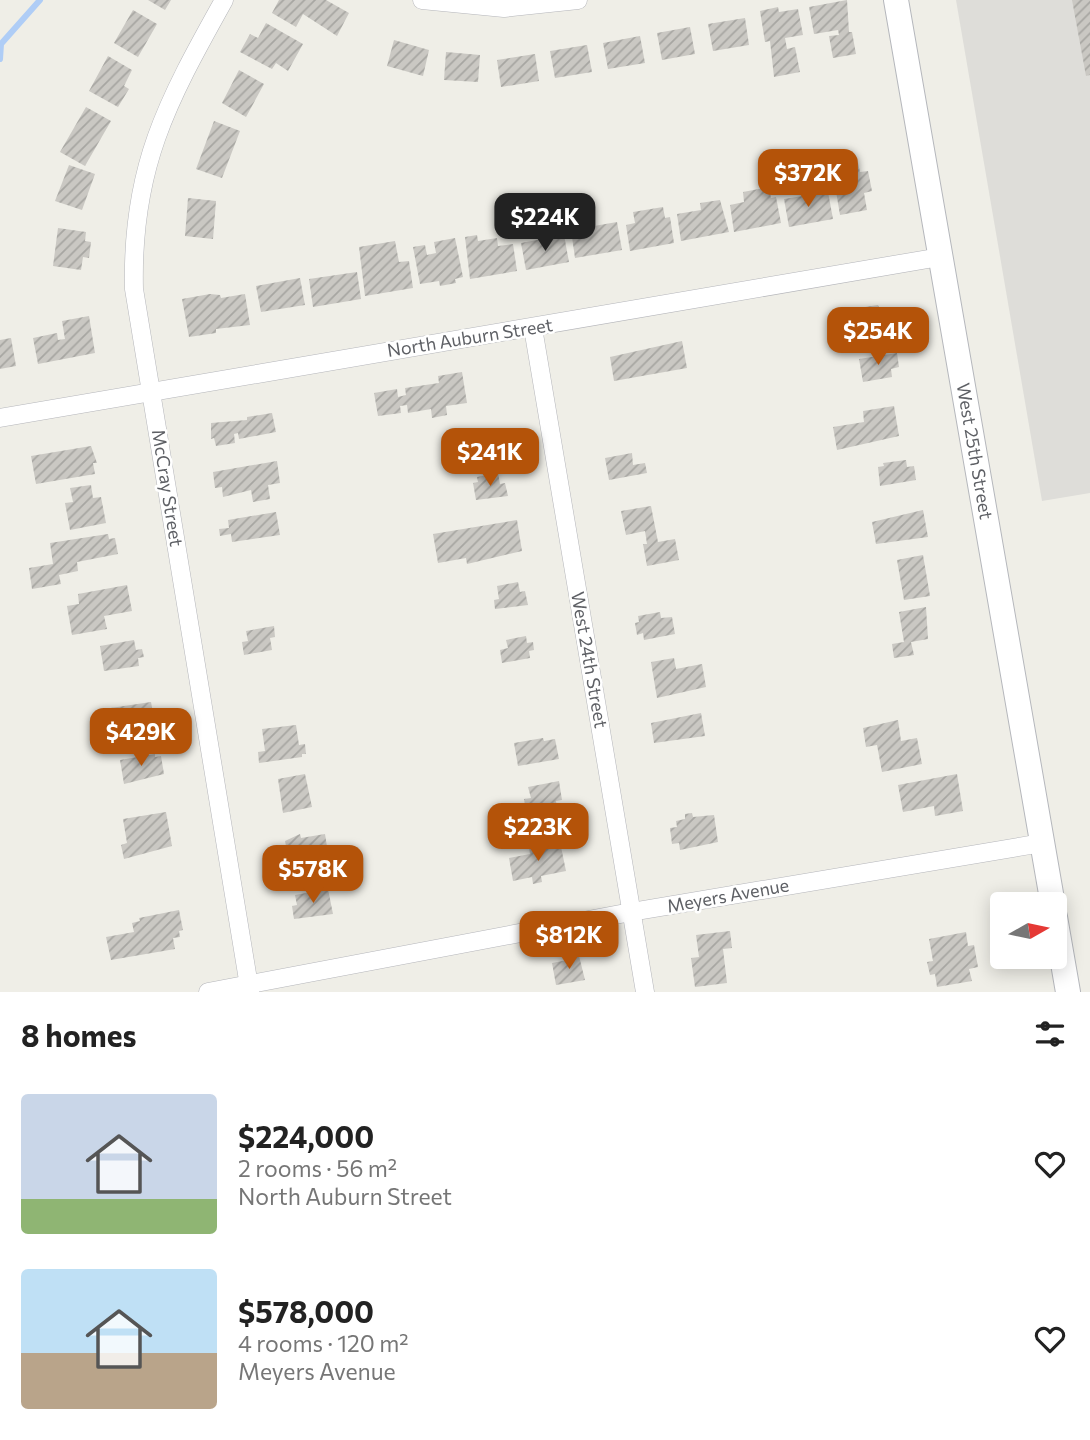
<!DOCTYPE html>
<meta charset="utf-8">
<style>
:root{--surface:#fff;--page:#f6f6f6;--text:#222;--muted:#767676;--accent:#b45309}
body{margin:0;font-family:Commissioner,sans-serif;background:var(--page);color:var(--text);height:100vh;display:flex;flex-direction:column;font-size:26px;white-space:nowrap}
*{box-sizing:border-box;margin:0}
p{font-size:23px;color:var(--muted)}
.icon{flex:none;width:38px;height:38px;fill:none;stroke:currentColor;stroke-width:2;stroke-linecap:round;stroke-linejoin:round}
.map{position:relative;height:992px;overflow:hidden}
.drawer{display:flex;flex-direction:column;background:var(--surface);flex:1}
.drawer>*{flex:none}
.needle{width:46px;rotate:81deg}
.tools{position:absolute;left:990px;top:892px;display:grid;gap:14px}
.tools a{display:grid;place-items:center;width:77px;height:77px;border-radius:7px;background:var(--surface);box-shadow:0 4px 18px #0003;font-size:35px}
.price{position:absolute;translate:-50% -60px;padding:0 16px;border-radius:14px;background:var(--accent);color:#fff;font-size:23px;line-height:46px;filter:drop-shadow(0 2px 4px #0008)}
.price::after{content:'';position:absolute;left:50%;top:42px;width:21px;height:16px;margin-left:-10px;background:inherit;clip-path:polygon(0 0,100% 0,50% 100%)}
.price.current{background:#222;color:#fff}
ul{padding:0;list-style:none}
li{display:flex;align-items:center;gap:21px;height:175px;padding:0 21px}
li span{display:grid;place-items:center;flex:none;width:196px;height:140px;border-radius:7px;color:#555}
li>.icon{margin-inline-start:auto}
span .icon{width:84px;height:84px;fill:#fffc;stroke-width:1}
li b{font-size:30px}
h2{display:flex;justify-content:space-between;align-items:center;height:84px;padding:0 21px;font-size:30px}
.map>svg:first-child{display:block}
</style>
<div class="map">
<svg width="1090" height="992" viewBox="0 0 1090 992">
<defs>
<pattern id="building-hatch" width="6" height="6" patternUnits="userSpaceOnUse" patternTransform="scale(1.75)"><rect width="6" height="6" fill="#cac8c3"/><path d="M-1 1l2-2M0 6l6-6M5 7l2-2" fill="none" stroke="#a7a6a2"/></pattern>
</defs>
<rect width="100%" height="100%" fill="#efeee7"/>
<polygon fill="#deddd9" points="956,0 1090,0 1090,493 1042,501"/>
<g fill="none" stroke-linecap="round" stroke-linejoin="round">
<polyline stroke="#afcdf6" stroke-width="6" points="0,59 1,44 40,0"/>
</g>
<g fill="url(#building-hatch)">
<polygon points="148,0 171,0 165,10"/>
<polygon points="279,0 326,0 349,13 337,36 303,14 296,27 272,13"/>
<polygon points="847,0 849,32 852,32 856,54 833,58 829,36 839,35 838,30 814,34 809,7"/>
<polygon points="1072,0 1090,0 1090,75 1086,76"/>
<polygon points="778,7 779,12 798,9 803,35 785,38 787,49 795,47 800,72 774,77 770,41 765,42 760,11"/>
<polygon points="133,10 157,24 138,57 114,43"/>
<polygon points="745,18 749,45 713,51 708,24"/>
<polygon points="266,23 303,44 288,71 276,63 272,69 240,52 250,34 258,38"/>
<polygon points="690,27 695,54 662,60 657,33"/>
<polygon points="640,36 645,63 608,69 603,43"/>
<polygon points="394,40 429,50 423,76 387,66"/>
<polygon points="587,45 592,72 555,78 550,51"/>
<polygon points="446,52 480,55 478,82 444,80"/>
<polygon points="535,54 539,81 501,87 497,60"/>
<polygon points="108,56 132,70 124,86 129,89 118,107 89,91"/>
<polygon points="239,70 264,84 246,117 222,103"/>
<polygon points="86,107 111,121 85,166 60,152"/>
<polygon points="214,121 240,131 222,178 196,169"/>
<polygon points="858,163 860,172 868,171 872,191 864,193 867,210 840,215 832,168"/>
<polygon points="69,165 95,174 82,210 55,201"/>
<polygon points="769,187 771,198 776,197 781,223 734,232 730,205 744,202 743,192"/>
<polygon points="828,192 833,219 789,227 784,199"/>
<polygon points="188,198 216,201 213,239 185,236"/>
<polygon points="720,200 729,232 681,241 677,214 701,210 700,203"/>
<polygon points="663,207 665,218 670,217 674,243 630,251 626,225 635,223 633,212"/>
<polygon points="617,222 622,250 575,258 571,230"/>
<polygon points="58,228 86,232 85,241 91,242 89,258 83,257 81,270 53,266"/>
<polygon points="477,235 478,241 497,238 498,246 513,244 517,271 470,279 465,237"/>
<polygon points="564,235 569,262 526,270 521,243"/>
<polygon points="455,238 463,277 455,279 456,283 440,286 439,281 420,284 413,247 425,245 427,255 436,253 434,242"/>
<polygon points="395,241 399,262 409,261 413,288 365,296 359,247"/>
<polygon points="357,272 361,299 313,307 309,279"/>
<polygon points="300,278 305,305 261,312 256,286"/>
<polygon points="210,294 220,295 221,298 245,294 250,325 216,329 216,333 189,337 182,299"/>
<polygon points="878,305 886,320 881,320 882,327 835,335 833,323 842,321 840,311"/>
<polygon points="89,316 95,353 38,364 33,338 57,333 58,340 65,339 62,321"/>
<polygon points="11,338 16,366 0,369 0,340"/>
<polygon points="682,341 687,368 614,381 610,357"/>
<polygon points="897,353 899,367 891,369 892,377 863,382 859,359"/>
<polygon points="462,372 467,403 446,406 447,415 432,418 431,409 408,413 407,405 400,406 401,413 378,416 374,393 397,389 398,397 406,395 405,388 439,383 438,376"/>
<polygon points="894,406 899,436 837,450 833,427 864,422 863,411"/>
<polygon points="272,413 276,432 239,439 238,433 234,434 235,443 216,446 214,438 211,439 211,423 247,420 247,417"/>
<polygon points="91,446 97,463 93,463 95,474 36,484 31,456"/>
<polygon points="632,453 633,465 645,463 647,473 609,480 605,458"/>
<polygon points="906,460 907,467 914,466 916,480 880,486 878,467 884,466 883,463"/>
<polygon points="277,461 280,483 268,485 270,499 253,502 251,490 223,497 222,487 215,488 213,472"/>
<polygon points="498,473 500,484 505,483 508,496 476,500 473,483 478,482 477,477"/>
<polygon points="91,485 93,498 101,497 106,523 70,530 65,503 73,502 70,488"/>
<polygon points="651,506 658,542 675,539 679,560 647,566 643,544 647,544 645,531 626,535 621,511"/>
<polygon points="923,510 928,537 876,544 872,522"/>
<polygon points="276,512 280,535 232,542 231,534 220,536 219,529 229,528 228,520"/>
<polygon points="517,520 522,551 467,564 466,558 438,563 433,534"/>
<polygon points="108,534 109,539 115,538 118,554 77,562 78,571 59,575 61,584 32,589 29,568 53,564 50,543"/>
<polygon points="923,555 930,596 904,600 897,560"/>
<polygon points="518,582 520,592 525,591 528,605 495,609 494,600 499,599 497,586"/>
<polygon points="127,585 132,611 104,616 107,629 72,635 67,606 79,604 78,594"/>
<polygon points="926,607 928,639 911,642 914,655 894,658 892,644 904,642 899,612"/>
<polygon points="660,612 661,618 672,617 675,634 644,640 643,633 637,635 635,623 639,622 638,616"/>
<polygon points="274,626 275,637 270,638 272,650 244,655 242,642 248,641 246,631"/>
<polygon points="526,636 527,643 533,642 534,650 529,651 530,658 502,663 500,650 508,648 506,640"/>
<polygon points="134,640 136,650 142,649 144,657 138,658 139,666 104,671 100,646"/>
<polygon points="674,658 676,669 702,664 706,687 657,698 651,662"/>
<polygon points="151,702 154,718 148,719 150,728 121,732 119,723 106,725 104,709"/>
<polygon points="701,713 705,736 654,743 651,723"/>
<polygon points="898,720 901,741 917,738 922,764 882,772 877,745 866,747 863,728"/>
<polygon points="296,725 299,745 305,744 306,754 302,754 302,757 259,763 258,752 265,751 262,729"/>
<polygon points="543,738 544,741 555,739 559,759 518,766 514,743"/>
<polygon points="155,754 155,757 161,756 164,774 124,784 120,760"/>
<polygon points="305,774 312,807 283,813 278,779"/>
<polygon points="957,774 963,811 935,816 934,806 903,812 898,785"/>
<polygon points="559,781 562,800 556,801 559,820 535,824 533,811 526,812 524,799 531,798 528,787"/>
<polygon points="166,812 172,846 124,859 121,845 127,843 123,819"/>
<polygon points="692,813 693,817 714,815 718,842 680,850 679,843 672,844 670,828 677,827 676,821 685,819 685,814"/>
<polygon points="300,834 301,838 325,834 329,859 290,866 285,841"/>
<polygon points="560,842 566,871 541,876 542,882 533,884 532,877 513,881 509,858 530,854 529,847"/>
<polygon points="328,889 333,914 294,919 292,906 297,905 295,895"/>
<polygon points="179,910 183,930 179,931 180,937 173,938 175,949 111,960 106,937 134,932 132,923 140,921 139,918"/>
<polygon points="730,931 732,948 723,949 727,983 695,987 691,958 699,957 696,935"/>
<polygon points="966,932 968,946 974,945 978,967 969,969 972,981 937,987 935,974 930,975 927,962 933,961 929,939"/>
<polygon points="578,952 585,980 556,985 552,963 573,959 571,953"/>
</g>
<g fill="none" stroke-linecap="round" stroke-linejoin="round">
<defs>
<g id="minor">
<path d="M224 0C167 102 131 168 134 289L250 992"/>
<polyline points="422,0 504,8 578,0"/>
<polyline points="533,328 645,992"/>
<polyline points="0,418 940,257"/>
<polyline points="208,992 631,912 1042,843"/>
</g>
<g id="secondary">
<path id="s1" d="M896 0 1053 905"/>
<polyline points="1055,917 1068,992"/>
</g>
</defs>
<use href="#minor" stroke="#b4b5ba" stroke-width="19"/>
<use href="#secondary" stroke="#b5b7bc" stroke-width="26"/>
<use href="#minor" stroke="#fff" stroke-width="18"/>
<use href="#secondary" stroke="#fff" stroke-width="24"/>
</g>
<g text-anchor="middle" stroke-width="5" stroke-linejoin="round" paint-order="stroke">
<g font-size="18" fill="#5e6065" stroke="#fff">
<text transform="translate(470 338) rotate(-9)" y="6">North Auburn Street</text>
<text dy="6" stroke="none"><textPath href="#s1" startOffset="458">West 25th Street</textPath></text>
<text transform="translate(167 488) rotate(81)" y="6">McCray Street</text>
<text transform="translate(589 660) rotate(80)" y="6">West 24th Street</text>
<text transform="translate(728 896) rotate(-10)" y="6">Meyers Avenue</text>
</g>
</g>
</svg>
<div class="tools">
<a><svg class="needle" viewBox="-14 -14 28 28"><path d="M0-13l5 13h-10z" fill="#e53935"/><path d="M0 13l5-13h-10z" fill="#767676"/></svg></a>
</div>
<b class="price" style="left:808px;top:209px">$372K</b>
<b class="price current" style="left:545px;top:253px">$224K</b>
<b class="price" style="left:878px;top:367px">$254K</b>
<b class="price" style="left:490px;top:488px">$241K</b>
<b class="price" style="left:141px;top:768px">$429K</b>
<b class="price" style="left:538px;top:863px">$223K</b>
<b class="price" style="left:313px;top:905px">$578K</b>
<b class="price" style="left:569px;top:971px">$812K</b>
</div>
<section class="drawer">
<h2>8 homes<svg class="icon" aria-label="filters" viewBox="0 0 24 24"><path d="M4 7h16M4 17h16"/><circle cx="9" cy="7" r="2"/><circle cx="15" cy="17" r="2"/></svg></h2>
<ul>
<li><span style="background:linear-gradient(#c9d6e8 75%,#8fb573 0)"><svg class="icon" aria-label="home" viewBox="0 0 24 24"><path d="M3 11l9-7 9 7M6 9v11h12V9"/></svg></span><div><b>$224,000</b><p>2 rooms · 56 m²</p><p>North Auburn Street</p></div><svg class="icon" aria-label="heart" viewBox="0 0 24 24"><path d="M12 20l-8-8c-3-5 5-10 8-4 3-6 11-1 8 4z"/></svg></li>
<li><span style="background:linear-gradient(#bfe0f5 60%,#b9a48a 0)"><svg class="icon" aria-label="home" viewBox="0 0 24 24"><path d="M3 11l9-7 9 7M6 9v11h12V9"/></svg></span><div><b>$578,000</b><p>4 rooms · 120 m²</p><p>Meyers Avenue</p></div><svg class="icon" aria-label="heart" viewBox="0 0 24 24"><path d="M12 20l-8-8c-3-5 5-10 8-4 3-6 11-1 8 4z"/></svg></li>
</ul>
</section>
